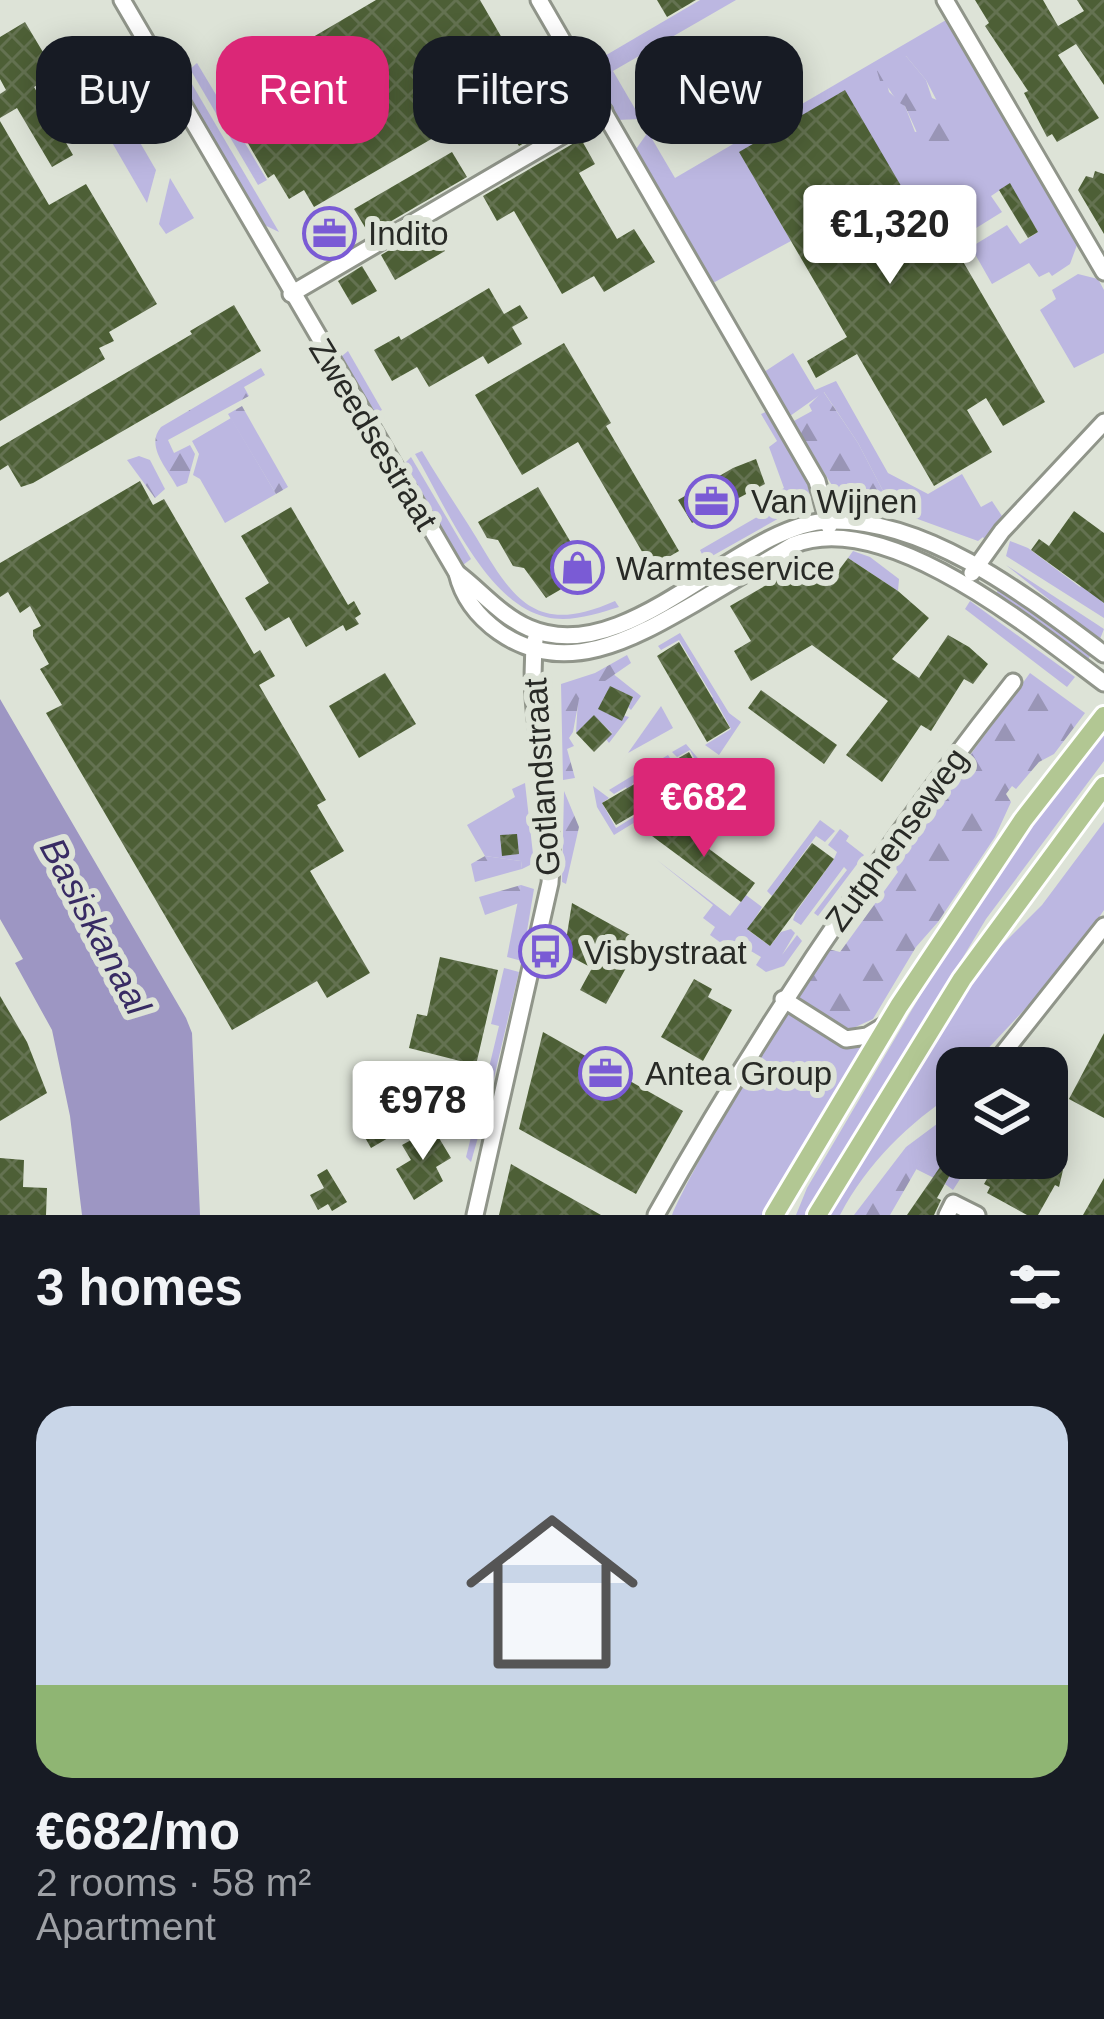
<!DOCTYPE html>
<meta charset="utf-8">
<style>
:root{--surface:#171b24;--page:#20242c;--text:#f1f3f6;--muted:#9ea1a6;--line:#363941;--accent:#db2777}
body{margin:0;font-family:Arial,sans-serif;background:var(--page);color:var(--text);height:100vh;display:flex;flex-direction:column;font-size:45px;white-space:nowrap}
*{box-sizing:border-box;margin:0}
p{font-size:39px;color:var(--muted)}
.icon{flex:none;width:66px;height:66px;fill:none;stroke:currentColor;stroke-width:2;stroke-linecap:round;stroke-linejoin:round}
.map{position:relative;height:1215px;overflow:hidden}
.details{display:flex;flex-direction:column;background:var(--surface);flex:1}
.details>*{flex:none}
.top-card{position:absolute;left:36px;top:36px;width:1032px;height:108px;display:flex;gap:24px}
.buttons{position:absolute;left:936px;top:1047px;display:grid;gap:24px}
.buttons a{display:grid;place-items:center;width:132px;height:132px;border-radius:24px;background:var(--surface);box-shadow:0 6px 30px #0003;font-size:60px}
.price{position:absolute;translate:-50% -102px;padding:0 27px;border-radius:12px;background:#fff;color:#222;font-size:39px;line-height:78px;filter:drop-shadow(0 3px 6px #0008)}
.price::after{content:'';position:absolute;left:50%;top:72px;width:36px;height:27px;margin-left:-18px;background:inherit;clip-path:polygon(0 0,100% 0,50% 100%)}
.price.current{background:var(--accent);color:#fff}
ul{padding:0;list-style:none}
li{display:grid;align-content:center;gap:24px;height:636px;padding:0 36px}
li+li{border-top:3px solid var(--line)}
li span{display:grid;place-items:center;height:372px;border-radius:36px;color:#555}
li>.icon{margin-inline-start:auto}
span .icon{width:216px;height:216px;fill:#fffc;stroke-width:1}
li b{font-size:51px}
h2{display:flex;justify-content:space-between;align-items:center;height:144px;padding:0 36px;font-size:51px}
.pill{padding:0 42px;border-radius:36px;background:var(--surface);box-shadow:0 6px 30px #0003;font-size:42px;line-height:108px}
.pill.current{background:var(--accent);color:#fff}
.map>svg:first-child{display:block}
</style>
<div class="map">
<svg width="1104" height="1215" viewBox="0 0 1104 1215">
<defs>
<pattern id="forest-firs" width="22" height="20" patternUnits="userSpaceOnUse" patternTransform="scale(3)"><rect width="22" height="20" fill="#bcb7e1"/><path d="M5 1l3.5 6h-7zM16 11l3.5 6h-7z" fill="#9995b6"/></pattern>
<pattern id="building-cross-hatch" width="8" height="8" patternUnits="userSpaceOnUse" patternTransform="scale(3)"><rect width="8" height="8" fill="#4d5f36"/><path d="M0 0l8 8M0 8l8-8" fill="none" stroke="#647251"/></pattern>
</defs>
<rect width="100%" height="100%" fill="#dde3d7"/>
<g fill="#bcb7e1" fill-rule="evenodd">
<polygon points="700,0 736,0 613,71 641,119 617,120 589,72 591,64"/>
<path d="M946 20 1077 245 1070 264 1052 276 1049 272 1039 277 1029 263 992 284 971 247 1007 225 1020 244 1038 232 1009 184 991 196 1002 212 939 251 740 152 791 241 713 283 634 152 648 132 675 178ZM906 56 926 80 949 124 915 132 905 106 889 92 887 84Z"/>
<polygon points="197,63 267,180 258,185 190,69"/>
<polygon points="186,74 279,232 256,221 184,96 181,85"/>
<polygon points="131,127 156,170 147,203 110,139"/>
<polygon points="170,178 194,218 166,234 159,224"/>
<polygon points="1078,274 1098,279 1104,290 1104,353 1074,368 1040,310 1056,299 1052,290"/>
<polygon points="348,351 382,410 372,415 339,364 342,356"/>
<polygon points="793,353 815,390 836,381 888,473 928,494 962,474 981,507 992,501 1002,516 1019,498 1020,503 985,540 983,537 978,541 893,510 858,443 824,392 790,416 764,372"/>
<polygon points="768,411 777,432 780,431 813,487 813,499 705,560 700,550 764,513 760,502 784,488 769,447 777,441 761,414"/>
<polygon points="231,418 276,494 225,523 200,479 193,475 199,454 192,441"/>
<path d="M422 451C439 480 460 511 476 537 514 601 536 636 615 601L619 607C596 614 570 623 546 617 485 603 445 504 415 454Z"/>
<polygon points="411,457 471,559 463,565 428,517 402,466"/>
<polygon points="1010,541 1028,548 1080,587 1083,584 1104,603 1104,618 1006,556"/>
<polygon points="853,551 870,557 899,579 898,591 848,558"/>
<polygon points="1006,565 1104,629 1098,644 1057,615 1056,605"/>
<polygon points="998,586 1045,614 1091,654 1088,660 997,593"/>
<polygon points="970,601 1075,677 1067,687 965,609"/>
<polygon points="680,633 729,713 741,722 719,755 705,745 731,729 717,703 695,716 691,710 713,697 698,672 674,685 671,680 694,665 679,640 661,650 658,646"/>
<polygon points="612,673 641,696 631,710 628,707 633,697 610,687 599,709 629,717 609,743 606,739 612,733 594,716 576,733 578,699"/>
<polygon points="661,706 673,728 628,753"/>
<path d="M1104 727V761L986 919 808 1215H796L807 1188C901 1031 987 869 1104 727Z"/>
<polygon points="686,744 712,775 614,835 597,807 593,786 609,798 602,803 616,828 640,813 626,787 614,794 609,790 637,773 640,778 632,784 648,809 672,794 657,769 646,775 641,771 668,755 672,761 664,766 679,791 703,776 690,750 677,757 672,752"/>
<polygon points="525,783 534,863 522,869 521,861 485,856 467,825 515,797 512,789"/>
<polygon points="820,820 835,831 825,842 816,836 772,896 767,891"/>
<path d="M1104 822V910L1068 963 981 1056 980 1068H957V1091C908 1124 868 1162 840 1215H826L981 966 1042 905Z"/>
<polygon points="840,829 849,836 846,841 864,855 818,916 814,913 847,870 844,867 801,925 793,920 796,912 834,859 837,852 828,845"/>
<polygon points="657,860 730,916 746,895 762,907 748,930 770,946 781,932 791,929 795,933 782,955 797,935 802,941 784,966 766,972 756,965 761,957 739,944 735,953 710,935 715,927 703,918 713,905"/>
<polygon points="521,885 534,889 522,961 507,957"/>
<polygon points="504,968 519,972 493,1082 486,1080 499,1026 491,1024"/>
<path d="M790 1011 867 1040 771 1208 766 1215H672C679 1193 777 1019 790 1011Z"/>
<polygon points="482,1093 490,1095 471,1162 466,1157"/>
<polygon points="943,1122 957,1130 957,1158 1006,1158 1002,1166 996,1163 990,1173 971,1162 953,1190 945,1184 951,1173 941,1168 934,1178 916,1169"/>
</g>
<g fill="url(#forest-firs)">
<path d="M906 56 926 80 932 98 942 102 951 115 950 123H958L962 137 943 162 927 155 905 106C892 100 891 86 880 81L877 71 892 60Z"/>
<path d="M261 368 265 375 244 387 249 396 168 440 174 453 190 445 195 454 187 483 177 487C167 468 145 446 161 427Z"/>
<polygon points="823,391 858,443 893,510 842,501 792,422 812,411 809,405"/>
<polygon points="242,406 288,487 276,494 228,414"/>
<polygon points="139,456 150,460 165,489 155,498 127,460"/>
<polygon points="627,655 631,663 579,699 573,732 569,738 574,746 567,749 575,778 563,780 561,684 595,673"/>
<polygon points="1030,673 1085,713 1054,754 1039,762 1016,789 1012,786 1006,794 1011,802 995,837 938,922 916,947 873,1019 849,1030 798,1002 798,992 828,949 840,952 898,872 892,862"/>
<polygon points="564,791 579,827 566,884 562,882"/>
<polygon points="485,856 521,861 522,869 475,882 471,864"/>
<polygon points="521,885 519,903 485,915 479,897"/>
<polygon points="957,1109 957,1130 943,1123 890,1215 854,1215 906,1147"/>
</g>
<polygon fill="#9d96c3" points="0,699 186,1018 192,1033 200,1215 82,1215 70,1116 52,1030 15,963 23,959 0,919"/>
<g fill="url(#building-cross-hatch)">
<polygon points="376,0 480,0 528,83 314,207 304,190 289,199 274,174 268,178 238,126 259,114 240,80"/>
<polygon points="657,0 696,0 667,17"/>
<polygon points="975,0 1043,0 1058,26 1084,11 1077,0 1104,0 1104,85 1076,44 1058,55 1099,118 1057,142 1052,134 1047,137 1024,93 1028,91 985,26 989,23"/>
<polygon points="25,22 56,74 34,87 73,155 52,167 17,108 0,118 0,94 6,90 0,79 0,37"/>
<polygon points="845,90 945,261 958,253 1045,402 1003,426 986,398 967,410 992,452 934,486 857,354 816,378 807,361 847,337 739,152"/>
<polygon points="554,93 568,117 519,146 504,122"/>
<polygon points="0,121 49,205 86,184 157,304 109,332 114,341 99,348 105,359 0,421"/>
<polygon points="581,139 595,164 579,173 617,239 634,229 655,262 604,292 594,276 562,294 514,211 497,221 483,196"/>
<polygon points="452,152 467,177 369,234 354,209"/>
<polygon points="1095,171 1104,174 1104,234 1078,190 1086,176 1093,178"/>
<polygon points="1010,183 1038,232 1028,238 999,190"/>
<polygon points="335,220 350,245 325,259 311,234"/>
<polygon points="430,226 445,251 395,280 381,255"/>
<polygon points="362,266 377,291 352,305 338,281"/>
<polygon points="489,288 504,314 520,305 528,318 512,327 522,344 488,364 483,356 429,387 417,367 392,381 374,350 399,336 401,340"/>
<polygon points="234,305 261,351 33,483 21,487 8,465 0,470 0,447 192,334 190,331"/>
<polygon points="564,343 611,423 606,426 679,551 651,567 578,442 522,475 475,395"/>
<polygon points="756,459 765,484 692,523 678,500 733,468"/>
<polygon points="140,481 153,505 164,499 254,654 260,650 275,676 259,685 326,800 317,805 344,851 310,871 370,973 327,998 317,981 232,1030 46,713 62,705 40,669 49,664 33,636 33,630 41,626 30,606 20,613 8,592 0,597 0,563"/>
<polygon points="538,487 589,573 546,598 524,568 513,566 498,540 487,538 478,522"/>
<polygon points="291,507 348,605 354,601 361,614 355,618 359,624 346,631 343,625 306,647 289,617 265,631 245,598 269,583 241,536"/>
<polygon points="1074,511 1104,533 1104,603 1031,550 1039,539 1049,546"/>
<polygon points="848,558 898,591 929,618 892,659 919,678 948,635 969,647 988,664 973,684 964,679 931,731 921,725 882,782 846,755 888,701 812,645 751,681 734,651 751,641 730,606 810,560 827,586"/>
<polygon points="679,642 730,728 707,742 657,656"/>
<polygon points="385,673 416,724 359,758 329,706"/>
<polygon points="610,686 633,697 622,721 598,709"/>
<polygon points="761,690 837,745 824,764 748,708"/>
<polygon points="594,715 612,734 594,752 576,733"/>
<polygon points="689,752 702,775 616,825 602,803"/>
<polygon points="666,817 755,883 741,902 652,836"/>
<polygon points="517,834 519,854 502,856 500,835"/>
<polygon points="812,843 834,859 770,946 747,929"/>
<polygon points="572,903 641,941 606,1004 580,990 592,968 564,953"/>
<polygon points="440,957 498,970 476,1065 409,1048 417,1014 427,1016"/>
<polygon points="694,979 712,989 708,997 732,1010 703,1061 661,1037"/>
<polygon points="0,996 27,1042 47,1093 0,1121"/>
<polygon points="543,1032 683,1111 636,1194 519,1129"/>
<polygon points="1104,1033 1104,1118 1069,1099"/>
<polygon points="375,1100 395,1134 371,1148 363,1134 370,1130 366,1123 372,1120 364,1106"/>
<polygon points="433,1128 451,1158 436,1167 443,1181 414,1200 396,1169 411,1160 402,1145"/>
<polygon points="0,1158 24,1160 23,1187 47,1188 46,1215 0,1215"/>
<polygon points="1006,1158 1029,1158 1048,1168 1063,1170 1059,1187 1055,1185 1038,1215 1027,1215 987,1193 990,1187 984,1184 996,1163 1002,1166"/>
<polygon points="511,1164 539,1180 601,1215 499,1215"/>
<polygon points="940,1167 951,1173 937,1198 941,1200 934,1215 907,1215"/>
<polygon points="327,1169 347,1202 332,1211 328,1204 318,1210 310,1195 324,1188 317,1175"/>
<polygon points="1104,1178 1104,1215 1083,1215"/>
</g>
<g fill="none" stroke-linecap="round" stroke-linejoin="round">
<defs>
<g id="minor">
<path d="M122 0 457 573C463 599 478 617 499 632 566 679 636 637 697 602 729 583 761 564 793 545 885 507 1033 630 1104 683"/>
<polyline points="539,0 817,481 829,526"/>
<polyline points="945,0 1104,272"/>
<polyline points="291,294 604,111"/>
<path d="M457 573C481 591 501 616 529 628 628 671 739 524 829 521 928 518 1029 598 1104 654"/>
<polyline points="972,573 1002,531 1104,422"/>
<polyline points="783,999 846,1039 867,1036 887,1024"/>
<polyline points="997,1068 997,1061 1104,926"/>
<path d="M475 1215 550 883C558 801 525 721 535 640"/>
<path d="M656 1215C761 1028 880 850 1013 682"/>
<polyline points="947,1215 953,1203 977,1215"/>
</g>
<g id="major">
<polyline points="774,1215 899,1006 1023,820 1104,716"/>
<polyline points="817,1215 962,979 1104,786"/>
</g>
</defs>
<use href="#minor" stroke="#90958a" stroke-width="21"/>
<use href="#major" stroke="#fff" stroke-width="24"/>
<use href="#minor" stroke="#fff" stroke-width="15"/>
<use href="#major" stroke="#b2c793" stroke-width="18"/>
</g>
<defs>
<symbol id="office-ring" viewBox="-11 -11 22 22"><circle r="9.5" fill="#dde3d7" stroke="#7a5bd5" stroke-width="1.5"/><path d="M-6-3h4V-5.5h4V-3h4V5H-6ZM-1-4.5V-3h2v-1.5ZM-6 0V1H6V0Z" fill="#7a5bd5"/></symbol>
<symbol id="shop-ring" viewBox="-11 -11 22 22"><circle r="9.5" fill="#dde3d7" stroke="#7a5bd5" stroke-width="1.5"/><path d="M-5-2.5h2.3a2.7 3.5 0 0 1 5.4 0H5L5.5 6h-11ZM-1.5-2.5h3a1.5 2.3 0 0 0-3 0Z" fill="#7a5bd5"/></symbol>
<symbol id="bus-ring" viewBox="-11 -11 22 22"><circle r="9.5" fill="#dde3d7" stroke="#7a5bd5" stroke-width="1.5"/><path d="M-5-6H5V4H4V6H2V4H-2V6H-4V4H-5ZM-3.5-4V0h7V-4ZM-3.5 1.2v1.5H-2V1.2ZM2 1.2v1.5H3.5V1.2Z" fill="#7a5bd5"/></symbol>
</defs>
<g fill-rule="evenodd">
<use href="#office-ring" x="300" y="204" width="59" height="59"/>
<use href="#office-ring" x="682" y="472" width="59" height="59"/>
<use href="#shop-ring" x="548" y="538" width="59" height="59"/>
<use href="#bus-ring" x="516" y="922" width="59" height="59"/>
<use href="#office-ring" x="576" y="1044" width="59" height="59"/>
</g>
<g text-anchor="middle" stroke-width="12" stroke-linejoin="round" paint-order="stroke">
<g font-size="33" fill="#282a26" stroke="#dde3d7" text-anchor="start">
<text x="368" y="245">Indito</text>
<text x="751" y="513">Van Wijnen</text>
<text x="616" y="580">Warmteservice</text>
<text x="584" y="964">Visbystraat</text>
<text x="645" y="1085">Antea Group</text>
</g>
<g font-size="33" fill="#282a26" stroke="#dde3d7">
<text transform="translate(374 434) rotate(59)" y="12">Zweedsestraat</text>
<text transform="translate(541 777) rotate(-94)" y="12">Gotlandstraat</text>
<text transform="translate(896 839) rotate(-54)" y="12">Zutphenseweg</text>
</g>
<g font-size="36" font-style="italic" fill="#382b64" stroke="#dde3d7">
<text transform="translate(96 926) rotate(62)" y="13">Basiskanaal</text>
</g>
</g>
</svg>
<div class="buttons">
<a><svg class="icon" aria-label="layers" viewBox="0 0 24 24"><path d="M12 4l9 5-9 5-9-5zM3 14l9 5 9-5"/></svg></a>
</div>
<b class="price" style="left:890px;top:287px">€1,320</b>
<b class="price current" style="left:704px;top:860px">€682</b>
<b class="price" style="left:423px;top:1163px">€978</b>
<div class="top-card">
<a class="pill">Buy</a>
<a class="pill current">Rent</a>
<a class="pill">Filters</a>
<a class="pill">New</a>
</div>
</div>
<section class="details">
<h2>3 homes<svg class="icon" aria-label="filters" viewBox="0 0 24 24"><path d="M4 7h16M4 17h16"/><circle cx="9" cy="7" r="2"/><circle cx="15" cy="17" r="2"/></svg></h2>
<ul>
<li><span style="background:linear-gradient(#c9d6e8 75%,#8fb573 0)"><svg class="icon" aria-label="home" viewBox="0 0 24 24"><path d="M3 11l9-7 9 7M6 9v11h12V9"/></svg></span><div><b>€682/mo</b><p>2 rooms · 58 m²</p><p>Apartment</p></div></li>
</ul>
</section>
